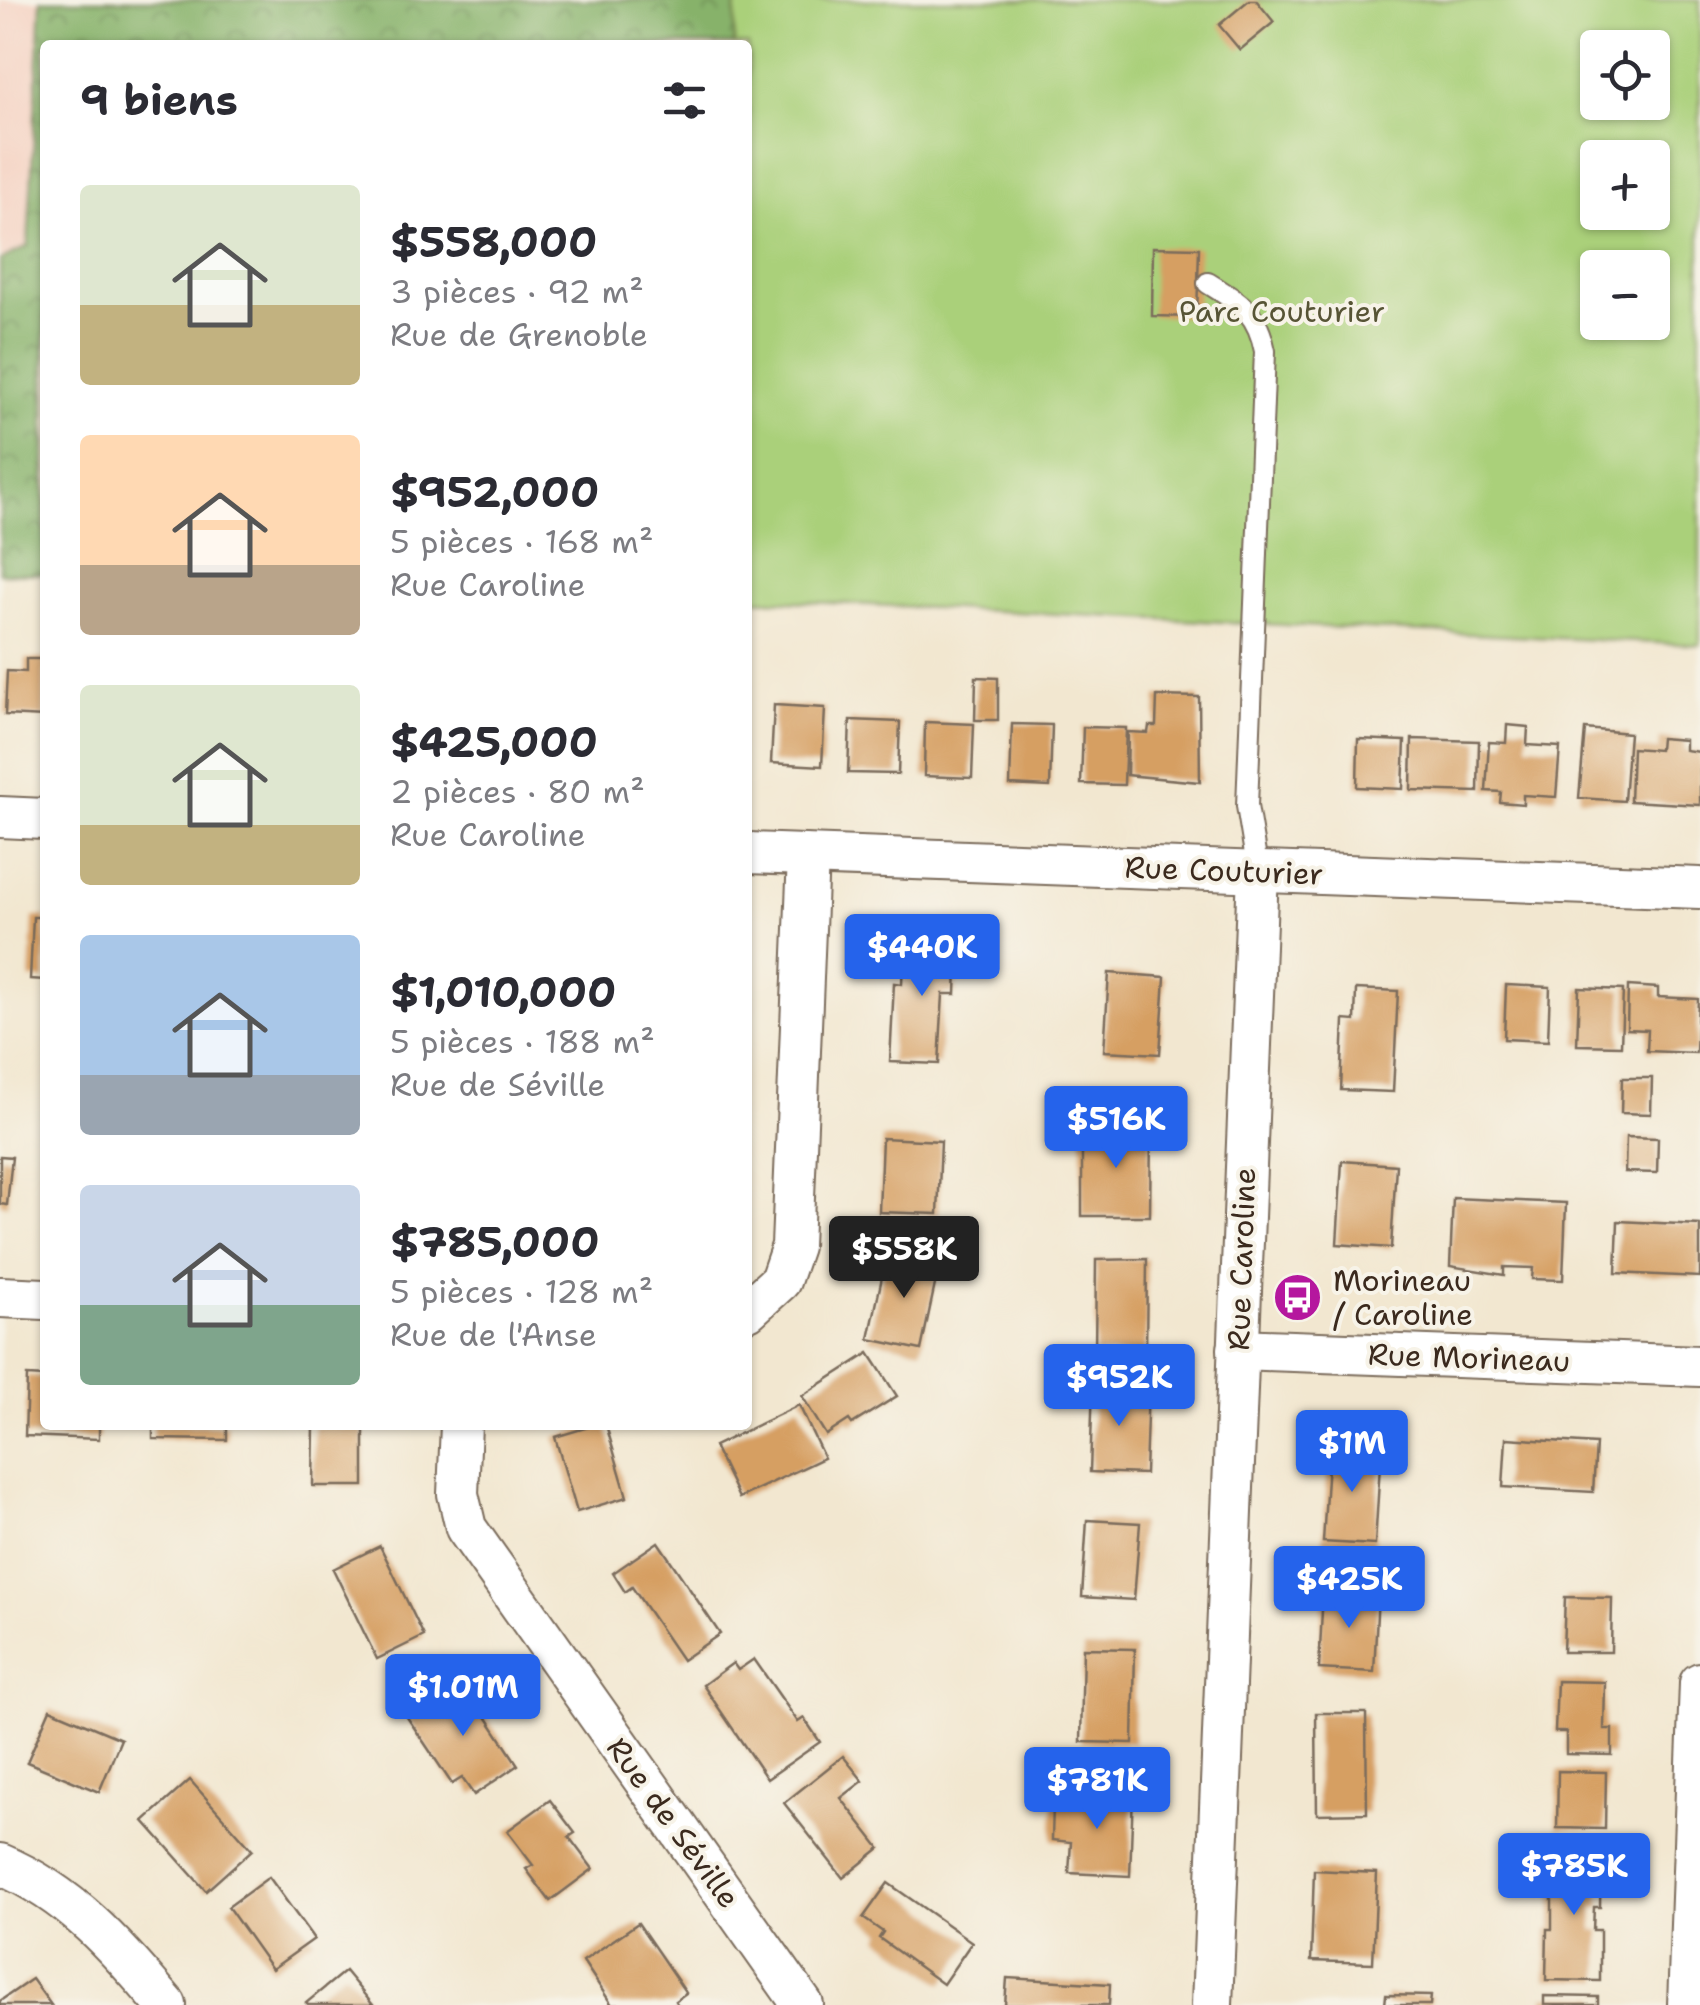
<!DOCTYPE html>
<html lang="fr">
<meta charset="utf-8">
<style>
:root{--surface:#fff;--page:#f2f2f3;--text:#2b2b33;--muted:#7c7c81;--accent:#2563eb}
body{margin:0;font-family:"Shantell Sans",sans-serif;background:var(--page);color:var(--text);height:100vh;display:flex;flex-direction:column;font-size:38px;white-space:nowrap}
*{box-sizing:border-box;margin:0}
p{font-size:32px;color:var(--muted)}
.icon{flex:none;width:55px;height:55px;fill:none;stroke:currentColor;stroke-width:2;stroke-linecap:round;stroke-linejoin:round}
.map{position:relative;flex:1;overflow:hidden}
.details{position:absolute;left:40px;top:40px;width:712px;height:1390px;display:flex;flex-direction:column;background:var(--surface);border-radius:10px;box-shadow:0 2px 8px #0004}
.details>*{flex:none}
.tools{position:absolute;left:1580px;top:30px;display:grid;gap:20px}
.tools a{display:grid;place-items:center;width:90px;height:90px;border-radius:10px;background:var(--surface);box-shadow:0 2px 8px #0004;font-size:50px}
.price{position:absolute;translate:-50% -85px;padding:0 22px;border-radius:10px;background:var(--accent);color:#fff;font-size:32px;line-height:65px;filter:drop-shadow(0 2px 5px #0008)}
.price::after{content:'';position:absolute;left:50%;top:60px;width:30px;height:22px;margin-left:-15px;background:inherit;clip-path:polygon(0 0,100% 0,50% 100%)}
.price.on{background:#222;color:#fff}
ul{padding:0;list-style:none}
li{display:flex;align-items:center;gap:30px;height:250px;padding:0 40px}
li span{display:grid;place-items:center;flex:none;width:280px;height:200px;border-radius:10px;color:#555}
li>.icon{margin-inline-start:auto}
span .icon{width:120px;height:120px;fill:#fffc;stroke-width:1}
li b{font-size:42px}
h2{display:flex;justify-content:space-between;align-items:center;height:120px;padding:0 40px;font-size:42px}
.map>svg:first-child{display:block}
</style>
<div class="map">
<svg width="1700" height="2005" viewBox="0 0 1700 2005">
<defs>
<pattern id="forest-crowns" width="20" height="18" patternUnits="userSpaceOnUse" patternTransform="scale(2.5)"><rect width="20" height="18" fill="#87b26a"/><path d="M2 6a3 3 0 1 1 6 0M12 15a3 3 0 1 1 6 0" fill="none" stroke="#709157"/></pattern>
</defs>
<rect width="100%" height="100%" fill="#f7f3e8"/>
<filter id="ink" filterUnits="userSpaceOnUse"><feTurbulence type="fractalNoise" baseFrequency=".01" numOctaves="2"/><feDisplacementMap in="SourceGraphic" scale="20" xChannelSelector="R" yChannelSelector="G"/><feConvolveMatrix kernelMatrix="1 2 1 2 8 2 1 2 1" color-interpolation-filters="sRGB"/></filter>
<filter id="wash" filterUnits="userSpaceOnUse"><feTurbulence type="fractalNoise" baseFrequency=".0048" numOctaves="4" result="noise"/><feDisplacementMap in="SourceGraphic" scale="40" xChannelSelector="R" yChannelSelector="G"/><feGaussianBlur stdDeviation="2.25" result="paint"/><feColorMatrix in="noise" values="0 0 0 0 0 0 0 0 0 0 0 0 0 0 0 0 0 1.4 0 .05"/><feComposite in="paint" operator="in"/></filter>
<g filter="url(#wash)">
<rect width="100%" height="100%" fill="#f2e7d0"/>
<polygon fill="#f5d2c2" points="0,0 736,0 734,45 45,45 45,574 0,573"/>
<polygon fill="url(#forest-crowns)" stroke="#616e44" stroke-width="2.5" points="41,0 736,0 734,45 45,45 45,574 0,573 0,260 28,246"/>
<path fill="#aad07a" stroke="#727d4c" stroke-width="2.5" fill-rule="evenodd" d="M736 0H1700V645L748 599V45H734ZM1598 48H1652V102H1598ZM1598 158H1652V212H1598ZM1598 268H1652V322H1598Z"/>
<g id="blocks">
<g fill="#d69f62">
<polygon points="1256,0 1274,22 1240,50 1219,25 1249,0"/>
<polygon points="1153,247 1199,248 1197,317 1152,316"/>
<polygon points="26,659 45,659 45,717 5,715 7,671 26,672"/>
<polygon points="976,677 998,678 998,720 975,720"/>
<polygon points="1157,696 1199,697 1200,782 1127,775 1128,732 1148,733 1149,726 1156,726"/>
<polygon points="774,705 825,708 822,766 771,763"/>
<polygon points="850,720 900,722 898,774 848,773"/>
<polygon points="925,722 974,724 972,778 924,776"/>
<polygon points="1012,724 1052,725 1050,787 1010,785"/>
<polygon points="1507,725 1528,727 1527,745 1560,747 1556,797 1523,795 1523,804 1500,802 1501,792 1486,791 1489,742 1506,743"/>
<polygon points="1083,727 1126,728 1124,785 1081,784"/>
<polygon points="1585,729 1629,733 1624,801 1579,798"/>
<polygon points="1660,738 1685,740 1685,750 1700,752 1700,805 1630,801 1632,748 1659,750"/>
<polygon points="1358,739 1405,741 1403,789 1357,787"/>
<polygon points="1412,739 1479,741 1478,792 1411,790"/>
<polygon points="33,917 45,917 45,980 30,979"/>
<polygon points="904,937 958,939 956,994 943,994 939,1064 890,1062 894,983 902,984"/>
<polygon points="1109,973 1165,977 1160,1054 1104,1051"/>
<polygon points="1506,985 1550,987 1548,1041 1504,1039"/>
<polygon points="1628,986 1658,988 1658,997 1698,999 1696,1053 1647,1051 1648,1030 1627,1029"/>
<polygon points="1579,988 1623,990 1621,1046 1577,1045"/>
<polygon points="1356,989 1398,991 1393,1092 1341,1090 1344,1020 1355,1021"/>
<polygon points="1622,1078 1652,1078 1651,1114 1621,1113"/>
<polygon points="1082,1125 1151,1126 1150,1216 1082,1216"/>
<polygon points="1626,1137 1658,1138 1657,1173 1625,1172"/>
<polygon points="882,1138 941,1141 938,1214 879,1212"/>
<polygon points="0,1156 12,1157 7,1205 0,1204"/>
<polygon points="1342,1161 1396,1165 1391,1248 1337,1244"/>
<polygon points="1453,1198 1566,1203 1563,1280 1532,1279 1533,1268 1504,1267 1504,1275 1450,1266"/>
<polygon points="1618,1221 1700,1225 1700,1277 1616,1273"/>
<polygon points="900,1248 928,1254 924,1272 937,1275 921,1350 869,1339 885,1263 896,1265"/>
<polygon points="1147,1259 1146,1354 1095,1354 1096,1260"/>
<polygon points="869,1353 897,1396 852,1424 849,1420 826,1435 802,1396"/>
<polygon points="27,1376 45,1377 45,1425 99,1425 99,1439 25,1436"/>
<polygon points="1093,1384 1148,1386 1145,1474 1090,1472"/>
<polygon points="799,1405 824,1458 739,1498 714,1446"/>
<polygon points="153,1425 227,1425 227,1440 153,1439"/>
<polygon points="314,1425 364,1425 364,1486 313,1486"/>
<polygon points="595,1425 606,1425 627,1497 577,1512 555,1437"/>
<polygon points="1506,1438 1596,1444 1593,1492 1503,1487"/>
<polygon points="1329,1445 1381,1448 1375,1545 1323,1542"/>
<polygon points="1087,1520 1140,1523 1134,1600 1082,1597"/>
<polygon points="658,1542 720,1634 682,1660 632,1587 625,1592 613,1573"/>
<polygon points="380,1546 424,1636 377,1659 333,1569"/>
<polygon points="1323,1591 1378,1594 1374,1672 1319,1669"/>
<polygon points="1565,1597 1612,1598 1611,1652 1563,1652"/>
<polygon points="1083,1648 1135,1649 1133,1743 1081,1742"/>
<polygon points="754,1659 798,1722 804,1718 820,1742 767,1779 703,1685 733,1663 738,1670"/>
<polygon points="462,1680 518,1765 474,1795 462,1778 452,1784 407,1717"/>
<polygon points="1557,1681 1605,1682 1604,1729 1612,1729 1612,1755 1566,1754 1566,1732 1555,1732"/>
<polygon points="50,1709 121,1739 99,1792 27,1762"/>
<polygon points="1316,1713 1366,1713 1367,1813 1317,1814"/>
<polygon points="843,1756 863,1781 841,1798 880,1848 843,1878 784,1803"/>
<polygon points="1558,1771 1606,1772 1605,1829 1557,1828"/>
<polygon points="190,1780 252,1850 206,1891 144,1821"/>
<polygon points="1076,1790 1133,1792 1130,1876 1069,1873 1071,1842 1052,1840 1053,1804 1075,1805"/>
<polygon points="550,1800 575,1833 569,1837 593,1869 550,1901 526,1869 533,1865 507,1831"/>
<polygon points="1552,1852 1601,1853 1600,1907 1594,1907 1593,1930 1600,1930 1600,1981 1546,1980 1547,1929 1552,1929"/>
<polygon points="1314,1870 1377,1873 1373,1963 1311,1961"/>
<polygon points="269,1877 314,1939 272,1969 228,1907"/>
<polygon points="888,1883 972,1942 943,1984 879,1938 883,1932 863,1918"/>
<polygon points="638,1923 686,1993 675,2001 678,2005 612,2005 583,1961"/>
<polygon points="345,1971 373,2005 308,2005 306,2003"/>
<polygon points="1007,1978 1110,1984 1109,2005 1005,2005"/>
<polygon points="32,1979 51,2005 0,2005 0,2001"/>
<polygon points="1386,1995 1431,1996 1430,2005 1385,2005"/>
<polygon points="1544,1996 1598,1997 1598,2005 1544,2005"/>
</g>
</g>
</g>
<g filter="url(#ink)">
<use href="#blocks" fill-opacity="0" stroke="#7b6c5c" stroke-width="2.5"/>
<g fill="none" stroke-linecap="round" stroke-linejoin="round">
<defs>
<path id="lane" d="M1208 283C1241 304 1257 311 1265 351L1247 806 1258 872"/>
<g id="street">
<polyline points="0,817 45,819"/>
<polyline points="748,853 1700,888"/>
<polyline points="0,1297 45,1299"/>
<polyline points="748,1310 780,1281 792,1246 808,856"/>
<polyline points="1238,1349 1700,1366"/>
<polyline points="461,1425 458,1494 466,1528 803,2005"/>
<path d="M0 1864C71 1894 117 1947 166 2005"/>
<polyline points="1212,2005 1258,872"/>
<polyline points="1688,2005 1700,1683"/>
</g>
</defs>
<use href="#lane" stroke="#7b6c5c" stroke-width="24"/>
<use href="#street" stroke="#7b6c5c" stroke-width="44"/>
<use href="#lane" stroke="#fff" stroke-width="20"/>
<use href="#street" stroke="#fff" stroke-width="40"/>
</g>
</g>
<defs>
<symbol id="bus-disc" viewBox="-11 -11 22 22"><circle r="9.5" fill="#b5179e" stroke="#f7f3e8"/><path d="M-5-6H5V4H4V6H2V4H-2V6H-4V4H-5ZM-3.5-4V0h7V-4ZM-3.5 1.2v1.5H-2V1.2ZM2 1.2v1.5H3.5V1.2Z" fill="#fff"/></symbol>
</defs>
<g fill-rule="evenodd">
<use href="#bus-disc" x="1270" y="1270" width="55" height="55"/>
</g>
<g text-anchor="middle" stroke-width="8" stroke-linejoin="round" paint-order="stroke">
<g font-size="30" fill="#575435" stroke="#f7f3e8">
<text x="1282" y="322">Parc Couturier</text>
</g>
<g font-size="30" fill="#3b2a1e" stroke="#f7f3e8">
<text transform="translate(1224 871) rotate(2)" y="10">Rue Couturier</text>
<text transform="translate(1242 1259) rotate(-88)" y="10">Rue Caroline</text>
<text transform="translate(1469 1358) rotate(2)" y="10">Rue Morineau</text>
<text transform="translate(673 1823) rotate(54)" y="10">Rue de Séville</text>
</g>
<g font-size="30" fill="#3b2a1e" stroke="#f7f3e8" text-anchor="start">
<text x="1333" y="1291">Morineau<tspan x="1333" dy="34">/ Caroline</tspan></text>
</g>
</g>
</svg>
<div class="tools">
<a><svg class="icon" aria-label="locate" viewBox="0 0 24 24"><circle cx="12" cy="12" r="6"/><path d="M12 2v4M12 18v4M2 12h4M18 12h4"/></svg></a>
<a>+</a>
<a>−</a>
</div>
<b class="price" style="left:922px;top:999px">$440K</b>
<b class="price" style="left:1116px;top:1171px">$516K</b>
<b class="price on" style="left:904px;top:1301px">$558K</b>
<b class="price" style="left:1119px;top:1429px">$952K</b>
<b class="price" style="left:1352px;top:1495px">$1M</b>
<b class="price" style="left:1349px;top:1631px">$425K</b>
<b class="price" style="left:463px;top:1739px">$1.01M</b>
<b class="price" style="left:1097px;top:1832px">$781K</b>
<b class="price" style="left:1574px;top:1918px">$785K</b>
<section class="details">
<h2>9 biens<svg class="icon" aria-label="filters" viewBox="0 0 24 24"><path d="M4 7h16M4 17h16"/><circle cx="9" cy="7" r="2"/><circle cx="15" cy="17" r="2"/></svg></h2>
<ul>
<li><span style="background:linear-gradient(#dfe7d0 60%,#c2b280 0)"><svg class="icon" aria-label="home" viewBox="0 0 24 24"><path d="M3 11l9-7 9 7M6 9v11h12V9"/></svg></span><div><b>$558,000</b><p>3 pièces · 92 m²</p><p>Rue de Grenoble</p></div></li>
<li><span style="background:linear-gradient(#ffd9b3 65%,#b9a48a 0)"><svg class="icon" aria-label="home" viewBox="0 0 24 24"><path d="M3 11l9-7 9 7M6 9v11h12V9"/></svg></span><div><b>$952,000</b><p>5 pièces · 168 m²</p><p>Rue Caroline</p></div></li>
<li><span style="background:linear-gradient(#dfe7d0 70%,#c2b280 0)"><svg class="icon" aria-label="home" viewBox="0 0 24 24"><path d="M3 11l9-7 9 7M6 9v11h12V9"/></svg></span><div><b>$425,000</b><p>2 pièces · 80 m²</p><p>Rue Caroline</p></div></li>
<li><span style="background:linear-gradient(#a9c7e8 70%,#9aa5b1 0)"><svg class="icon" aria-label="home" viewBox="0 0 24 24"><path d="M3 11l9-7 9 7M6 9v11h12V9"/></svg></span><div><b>$1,010,000</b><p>5 pièces · 188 m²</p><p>Rue de Séville</p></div></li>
<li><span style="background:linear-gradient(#c9d6e8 60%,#7fa58c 0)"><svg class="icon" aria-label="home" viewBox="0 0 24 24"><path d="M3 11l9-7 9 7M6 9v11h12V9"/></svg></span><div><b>$785,000</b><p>5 pièces · 128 m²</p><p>Rue de l'Anse</p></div></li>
</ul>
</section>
</div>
